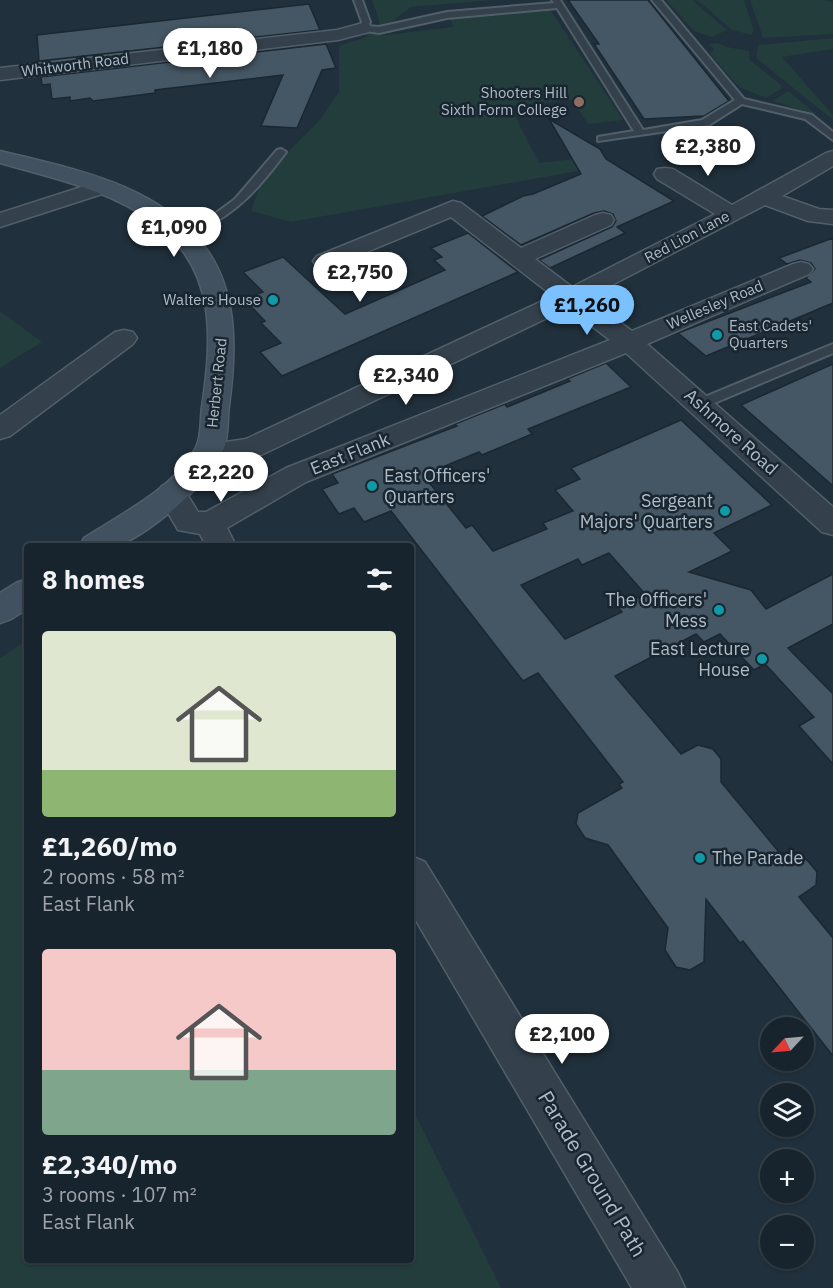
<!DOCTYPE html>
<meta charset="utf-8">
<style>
:root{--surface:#18242d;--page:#212c35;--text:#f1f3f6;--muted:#9fa4aa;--line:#364149;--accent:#7cc1ff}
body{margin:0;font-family:"IBM Plex Sans",sans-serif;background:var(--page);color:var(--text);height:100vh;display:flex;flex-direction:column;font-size:22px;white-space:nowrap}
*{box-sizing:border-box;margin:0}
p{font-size:20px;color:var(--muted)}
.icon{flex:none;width:33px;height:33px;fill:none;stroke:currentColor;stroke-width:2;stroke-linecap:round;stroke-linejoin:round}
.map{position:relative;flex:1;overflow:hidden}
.details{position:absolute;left:24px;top:543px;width:390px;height:720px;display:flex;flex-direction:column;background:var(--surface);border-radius:6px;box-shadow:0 2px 4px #0004,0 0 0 2px var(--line)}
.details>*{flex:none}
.needle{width:39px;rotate:244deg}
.buttons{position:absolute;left:760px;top:1017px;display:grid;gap:12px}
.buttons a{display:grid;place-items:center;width:54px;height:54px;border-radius:50%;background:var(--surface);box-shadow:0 2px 4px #0004,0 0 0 2px var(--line);font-size:30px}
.price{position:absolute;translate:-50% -51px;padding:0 14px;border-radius:21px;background:#fff;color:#222;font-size:20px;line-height:39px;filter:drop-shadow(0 2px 3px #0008)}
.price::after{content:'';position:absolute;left:50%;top:36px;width:18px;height:14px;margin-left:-9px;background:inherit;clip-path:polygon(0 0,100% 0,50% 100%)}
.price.current{background:var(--accent);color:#111}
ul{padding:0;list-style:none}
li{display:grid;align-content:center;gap:12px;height:318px;padding:0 18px}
li span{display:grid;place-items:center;height:186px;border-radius:6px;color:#555}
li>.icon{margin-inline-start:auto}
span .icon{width:108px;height:108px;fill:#fffc;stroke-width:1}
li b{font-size:26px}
h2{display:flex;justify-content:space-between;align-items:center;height:72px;padding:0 18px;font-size:26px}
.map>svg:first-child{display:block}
</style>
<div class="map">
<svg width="833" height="1288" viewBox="0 0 833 1288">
<rect width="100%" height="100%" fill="#20303c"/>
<g fill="#223d3c">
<polygon points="372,0 494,0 411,7 390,23 379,25 379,20"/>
<polygon points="666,0 692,0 727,30 712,37 694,31"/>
<polygon points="697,0 744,0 754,31 751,35 732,30"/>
<polygon points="750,0 824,0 833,2 833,34 763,38"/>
<polygon points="550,9 623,120 588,124 572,100 510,106 539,163 600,156 606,166 291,222 251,211 263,177 319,121 339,92 339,46 363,38 372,32 386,35 453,27 450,18"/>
<polygon points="833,38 833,49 782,57 833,115 833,120 756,58 758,45"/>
<polygon points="718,43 727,47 749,51 749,59 781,85 781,89 766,98 739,87 710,54 714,49 709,44"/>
<polygon points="788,91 817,115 773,101"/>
<polygon points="0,311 42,342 0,368"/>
<polygon points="27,640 27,1260 411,1260 411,1106 501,1288 0,1288 0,658"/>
</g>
<g fill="#455765" stroke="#1b2832" stroke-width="1.5" fill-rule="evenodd">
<polygon points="568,0 648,0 729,101 704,116 644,119 594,44 599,44"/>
<polygon points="309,4 320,30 39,61 37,35"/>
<polygon points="326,44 336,68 322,70 297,128 261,126 283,75 155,90 155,93 93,101 90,98 70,101 70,97 52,99 50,84 42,85 41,77"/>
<polygon points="549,119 600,149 606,159 674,201 617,227 625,233 550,268 539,260 612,227 616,221 613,214 604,211 594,213 521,245 482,216 523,196 533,194 581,174"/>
<polygon points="468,233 518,272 282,376 260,352 281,343 261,323 265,321 244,299 263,292 243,272 283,257 345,314 445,270 434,260 442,257 431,248"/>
<polygon points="833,238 833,303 706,356 678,333 811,282 806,278 815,269 811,263 800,260 787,264 779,258"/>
<path d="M606 363 631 387 528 429 532 434 482 455 479 452 423 475 466 528 472 525 493 551 547 529 543 523 573 511 555 490 580 479 571 468 681 420 772 505 714 533 732 551 689 572 751 590 766 609 833 574V624L788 648 833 694V764L799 726 814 717 765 664 754 670 720 634 704 642 696 634 615 676 681 754 698 745 713 749 721 759V782L779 852 807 860 817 872 816 885 799 897 833 938V1056L743 941 740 943 706 899 704 962 690 970 676 967 665 950 668 928 608 845 585 838 576 824 578 813 622 788 619 784 623 782 538 673 523 681 391 511 364 522 354 508 339 514 322 489 338 483 332 474 457 426 455 424 505 404 507 407 570 381 567 379ZM609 553 645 594 618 607 622 612 565 639 521 585 578 559 582 565Z"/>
<polygon points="833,364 833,486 741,405"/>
</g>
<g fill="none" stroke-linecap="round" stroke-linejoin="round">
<defs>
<g id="lane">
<polygon points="354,0 362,0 370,22 368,26 379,27 447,12 554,3 552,0 560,0 643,130 702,120 735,100 652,0 661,0 744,99 812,115 833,132 833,140 805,119 742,104 709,125 598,141 598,137 634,131 557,8 447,18 379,33 360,30 362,22"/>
<path d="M281 149 286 152C259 188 241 209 200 231 193 235 187 240 179 238V234L212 216 235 199 277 150Z"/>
<polygon points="833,344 833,353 705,407 695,407 693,404 695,401"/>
</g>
<g id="street">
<polygon points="363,23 369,24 372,28 369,32 338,40 0,80 0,68 337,30"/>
<polygon points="833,151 833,166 782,196 819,209 833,210 833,224 808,221 765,205 587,298 632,331 793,264 801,262 809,264 813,269 809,274 647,344 833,507 833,535 822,532 626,353 306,482 227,528 236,546 206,546 200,534 178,530 157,494 162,486 172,483 182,486 198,512 206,512 286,468 610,340 568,308 261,455 209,463 199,460 195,453 199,446 246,439 553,296 451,217 333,266 325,268 317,266 313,261 317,256 453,201 461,203 521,248 595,215 603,213 611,215 614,220 611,225 535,259 572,287 715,214 657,179 654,174 657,169 665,168 673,169 732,205 826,153"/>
<polygon points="100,181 108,182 111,187 108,192 0,227 0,213"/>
<polygon points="124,330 133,332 137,338 133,344 10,436 0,439 0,415 115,332"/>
<polygon points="411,856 425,862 677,1271 685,1288 632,1288 411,912"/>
</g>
<g id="secondary">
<path d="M0 151C66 167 146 182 194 234 239 281 237 346 229 406 227 420 229 437 223 451 210 483 152 531 120 545 110 549 91 546 80 546L84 538C121 514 171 490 194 451 202 439 200 420 202 407 212 339 217 270 156 224 111 190 53 178 0 163Z"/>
<polygon points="27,579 27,609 11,619 0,623 0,593 16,583"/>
</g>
</defs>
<use href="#lane" stroke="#515f69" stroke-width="4"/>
<use href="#street" stroke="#515f69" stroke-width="3"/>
<use href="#secondary" stroke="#515f69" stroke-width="3"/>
<use href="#lane" fill="#34414c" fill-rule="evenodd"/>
<use href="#street" fill="#34414c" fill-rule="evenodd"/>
<use href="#secondary" fill="#41515f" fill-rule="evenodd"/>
</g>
<circle fill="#8d6e63" stroke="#192630" stroke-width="2" cx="579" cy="102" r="6"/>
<g fill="#0f9aa8" stroke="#192630" stroke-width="2">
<circle cx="273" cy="300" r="6"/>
<circle cx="717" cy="335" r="6"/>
<circle cx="372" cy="486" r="6"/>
<circle cx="725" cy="511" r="6"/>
<circle cx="719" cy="610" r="6"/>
<circle cx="762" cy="659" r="6"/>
<circle cx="700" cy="858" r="6"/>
</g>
<g text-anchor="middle" stroke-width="5" stroke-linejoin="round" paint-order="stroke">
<g font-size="15" fill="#aebcc8" stroke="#192630">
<text transform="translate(75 65) rotate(-7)" y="5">Whitworth Road</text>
<text transform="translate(687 237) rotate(-28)" y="5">Red Lion Lane</text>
<text transform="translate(715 305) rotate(-23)" y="5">Wellesley Road</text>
<text transform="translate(217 383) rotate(-84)" y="5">Herbert Road</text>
</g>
<g font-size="15" fill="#aebcc8" stroke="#192630" text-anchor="end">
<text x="567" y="98">Shooters Hill<tspan x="567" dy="17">Sixth Form College</tspan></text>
<text x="261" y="305">Walters House</text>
<text x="729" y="331" text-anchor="start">East Cadets'<tspan x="729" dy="17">Quarters</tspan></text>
</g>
<g font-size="18" fill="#aebcc8" stroke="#192630">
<text transform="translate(731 432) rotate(42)" y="6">Ashmore Road</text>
<text transform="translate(350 454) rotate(-22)" y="6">East Flank</text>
</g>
<g font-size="18" fill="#aebcc8" stroke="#192630" text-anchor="end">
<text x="384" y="482" text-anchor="start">East Officers'<tspan x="384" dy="21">Quarters</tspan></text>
<text x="713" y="507">Sergeant<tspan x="713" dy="21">Majors' Quarters</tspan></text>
<text x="707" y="606">The Officers'<tspan x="707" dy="21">Mess</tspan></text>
<text x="750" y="655">East Lecture<tspan x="750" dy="21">House</tspan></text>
<text x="712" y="864" text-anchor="start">The Parade</text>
</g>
<g font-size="21" fill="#aebcc8" stroke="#192630">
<text transform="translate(592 1174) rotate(59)" y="7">Parade Ground Path</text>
</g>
</g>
</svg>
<div class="buttons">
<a><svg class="needle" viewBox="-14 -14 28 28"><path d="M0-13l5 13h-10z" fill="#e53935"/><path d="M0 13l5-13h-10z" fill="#9fa4aa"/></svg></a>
<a><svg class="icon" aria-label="layers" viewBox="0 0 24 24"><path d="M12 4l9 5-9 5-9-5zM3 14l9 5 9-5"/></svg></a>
<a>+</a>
<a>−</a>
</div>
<b class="price" style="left:210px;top:79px">£1,180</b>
<b class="price" style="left:708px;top:177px">£2,380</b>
<b class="price" style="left:174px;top:258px">£1,090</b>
<b class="price" style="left:360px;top:303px">£2,750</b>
<b class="price current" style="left:587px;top:336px">£1,260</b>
<b class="price" style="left:406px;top:406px">£2,340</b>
<b class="price" style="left:221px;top:503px">£2,220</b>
<b class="price" style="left:562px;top:1065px">£2,100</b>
<section class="details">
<h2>8 homes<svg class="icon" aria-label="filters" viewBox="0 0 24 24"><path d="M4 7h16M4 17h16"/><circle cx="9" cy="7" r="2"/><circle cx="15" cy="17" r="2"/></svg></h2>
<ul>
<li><span style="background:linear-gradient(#dfe7d0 75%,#8fb573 0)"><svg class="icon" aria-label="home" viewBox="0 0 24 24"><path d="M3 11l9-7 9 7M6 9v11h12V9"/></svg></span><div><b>£1,260/mo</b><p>2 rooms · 58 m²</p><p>East Flank</p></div></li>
<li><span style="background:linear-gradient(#f6c9c9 65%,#7fa58c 0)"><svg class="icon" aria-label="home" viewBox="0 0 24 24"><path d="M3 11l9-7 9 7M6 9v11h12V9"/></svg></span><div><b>£2,340/mo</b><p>3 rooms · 107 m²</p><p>East Flank</p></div></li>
</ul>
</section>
</div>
